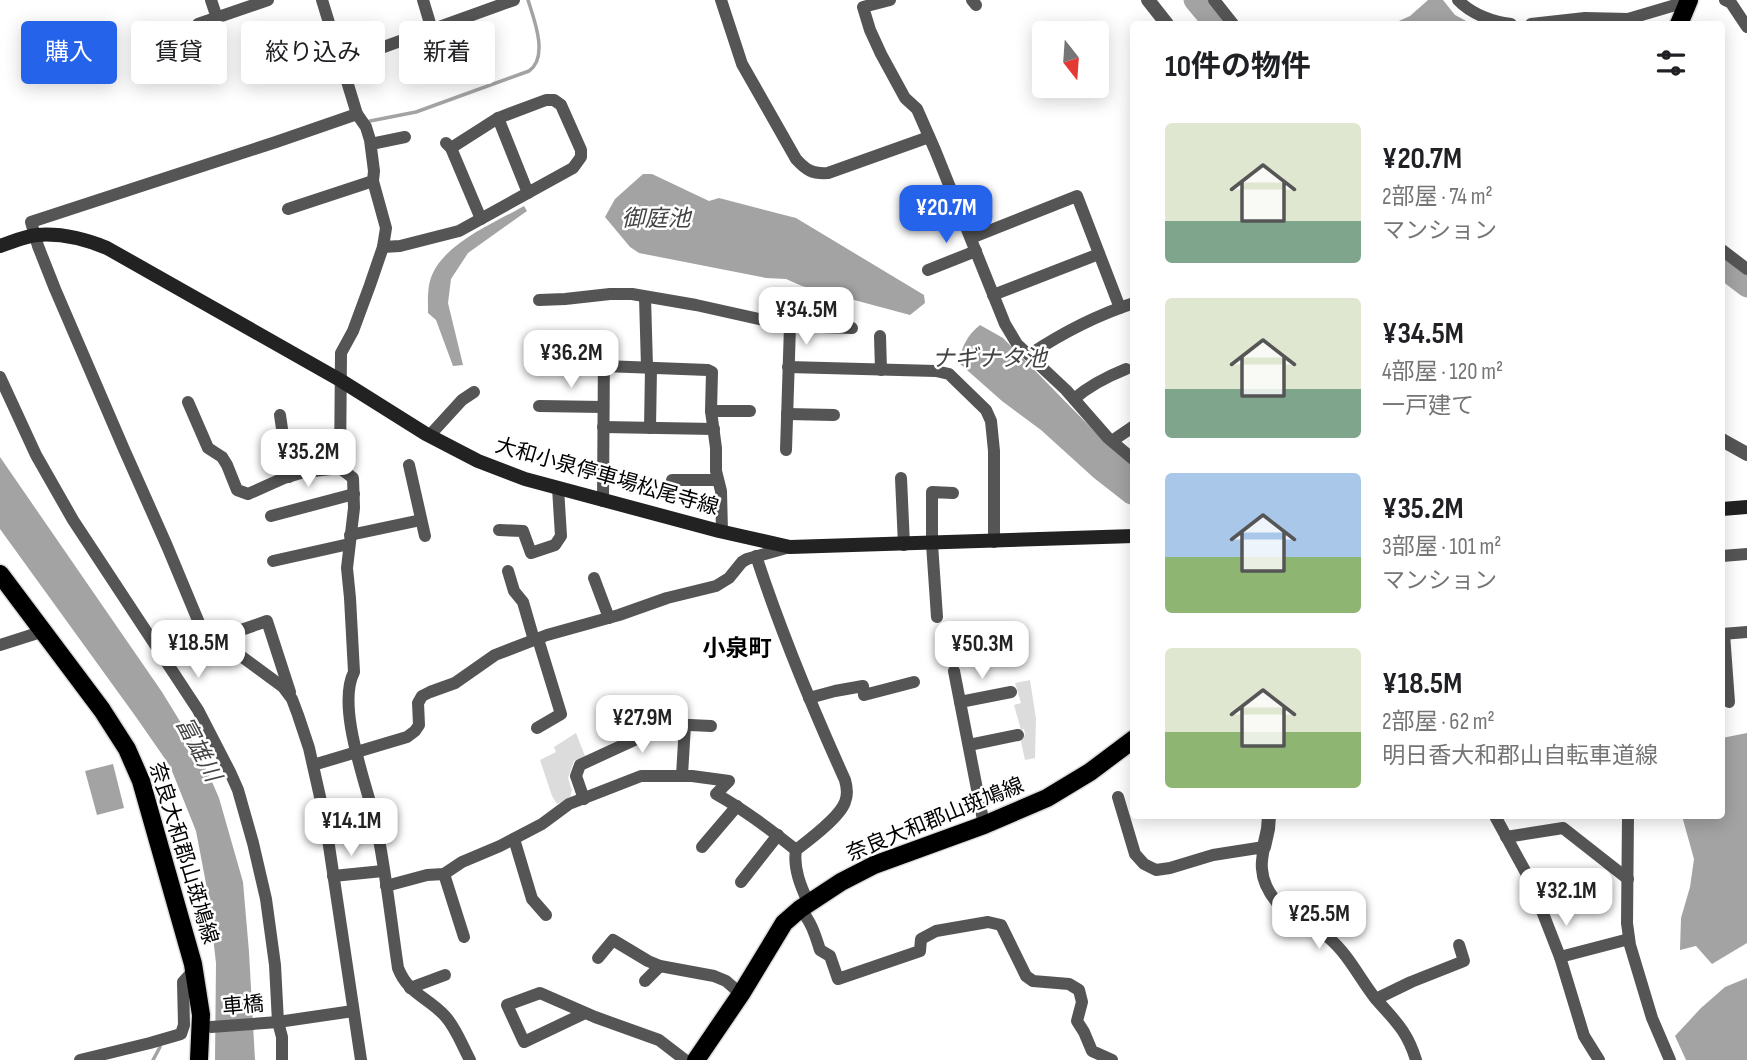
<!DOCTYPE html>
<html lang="ja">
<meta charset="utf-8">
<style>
:root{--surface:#fff;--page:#f2f2f2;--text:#202124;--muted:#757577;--accent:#2563eb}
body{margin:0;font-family:"Sofia Sans Condensed","Noto Sans JP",sans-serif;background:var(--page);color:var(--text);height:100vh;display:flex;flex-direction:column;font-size:26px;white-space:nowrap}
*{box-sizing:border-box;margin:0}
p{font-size:23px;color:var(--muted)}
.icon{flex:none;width:38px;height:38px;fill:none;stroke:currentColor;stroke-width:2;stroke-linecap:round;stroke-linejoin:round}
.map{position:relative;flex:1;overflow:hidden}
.side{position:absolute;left:1130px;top:21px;width:595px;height:798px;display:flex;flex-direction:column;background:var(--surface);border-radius:7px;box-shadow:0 4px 18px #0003}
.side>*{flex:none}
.hud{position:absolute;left:21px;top:21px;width:665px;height:63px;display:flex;gap:14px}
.needle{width:46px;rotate:163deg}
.tools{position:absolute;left:1032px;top:21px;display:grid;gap:14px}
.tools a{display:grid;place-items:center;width:77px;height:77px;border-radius:7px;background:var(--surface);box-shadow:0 4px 18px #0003;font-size:35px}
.price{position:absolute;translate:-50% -60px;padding:0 16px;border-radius:14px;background:#fff;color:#222;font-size:23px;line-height:46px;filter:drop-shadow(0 2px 4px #0008)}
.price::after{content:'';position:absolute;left:50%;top:42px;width:21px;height:16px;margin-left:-10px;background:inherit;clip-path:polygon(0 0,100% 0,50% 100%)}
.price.current{background:var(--accent);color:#fff}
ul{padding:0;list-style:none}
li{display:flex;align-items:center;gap:21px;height:175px;padding:0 35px}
li span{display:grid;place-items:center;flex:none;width:196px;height:140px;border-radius:7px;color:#555}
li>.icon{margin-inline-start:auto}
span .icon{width:84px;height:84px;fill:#fffc;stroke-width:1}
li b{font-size:30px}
h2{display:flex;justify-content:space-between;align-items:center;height:84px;padding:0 35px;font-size:30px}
.pill{padding:0 24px;border-radius:7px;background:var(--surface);box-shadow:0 4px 18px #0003;font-size:24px;line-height:63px}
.pill.current{background:var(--accent);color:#fff}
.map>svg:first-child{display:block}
</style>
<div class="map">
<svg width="1747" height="1060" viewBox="0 0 1747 1060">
<rect width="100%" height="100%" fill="#fff"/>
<g fill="#dcdcdc">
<polygon points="1030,680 1036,719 1035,758 1025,760 1020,737 1025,735 1024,729 1021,730 1014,705 1021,703 1015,683"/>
<polygon points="576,733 585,756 574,761 568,778 572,790 570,798 557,804 552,796 540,760 556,752 554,747"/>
</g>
<g fill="#a3a3a3">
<polygon points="1428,0 1443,0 1455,15 1472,24 1392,24 1410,16"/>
<polygon points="643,174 652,174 709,201 719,198 796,218 924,295 925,303 910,315 802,286 786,279 766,278 639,253 630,247 605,217 615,199"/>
<path d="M524 206 527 211 468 253 451 279 448 303 463 365 453 366 436 320 428 313C428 300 427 287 432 275 445 243 496 222 524 206Z"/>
<path d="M980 325 1003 338 1103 440 1134 467V506L1126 503 1094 478 1041 430 1002 401 959 363C961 348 967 335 980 325Z"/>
<polygon points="0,457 162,692 200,754 219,798 243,882 249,952 255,1060 215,1060 216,963 208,894 196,831 170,766 136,717 0,529"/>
<polygon points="1747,733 1747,943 1712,964 1696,946 1680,950 1681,918 1690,887 1694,859 1682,816 1722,816 1722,738"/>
<polygon points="113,764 124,808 97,815 85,771"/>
<polygon points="1747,978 1747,1060 1686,1060 1675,1036 1701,1008 1725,987"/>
</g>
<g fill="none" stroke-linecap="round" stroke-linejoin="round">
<g stroke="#a3a3a3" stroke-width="3.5">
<path d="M370 121 416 112 529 71C549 57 534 19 528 0"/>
<polyline points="153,1060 160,1047"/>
</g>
<g stroke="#a3a3a3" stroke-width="21">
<polyline points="1194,0 1214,24"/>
<polyline points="1722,268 1747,287"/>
</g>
<defs>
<g id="primary">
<polyline points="1679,24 1689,0"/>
<polyline points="0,574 102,710 127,749 141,781 193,964 201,1015 199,1060"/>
<polyline points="696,1060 741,994 784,923 800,909 841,882 874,865 984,825 1047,798 1090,772 1134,739"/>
</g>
</defs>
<use href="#primary" stroke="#dbdbdb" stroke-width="21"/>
<g stroke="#555" stroke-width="12">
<polyline points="211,0 217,18"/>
<path d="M322 0 357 114 366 127 370 140 374 171 373 181 386 228 383 247 370 285 353 331 341 353 340 468 353 478 354 508 347 568 350 598 354 672C336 707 367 786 376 824 386 872 391 921 398 968 408 994 428 997 445 1016 456 1028 462 1045 470 1060"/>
<polyline points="423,0 432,30"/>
<path d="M721 0 742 64 796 159C806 170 812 174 828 173L929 137"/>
<polyline points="890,0 863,7 870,30 881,54 905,98 917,109 935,150 1005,324 1017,344 1066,390 1108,438 1134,460"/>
<polyline points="972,0 976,5"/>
<polyline points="1214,0 1233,24"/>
<path d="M1458 0C1471 14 1493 22 1511 24"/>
<polyline points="1725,0 1731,3 1747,27"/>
<polyline points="198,24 268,0"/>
<polyline points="1531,24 1585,18 1628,19 1689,1"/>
<polyline points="342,62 514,0"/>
<polyline points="357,114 276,142 31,222 38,246 55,289 123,447 167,546 207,642 215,639 230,648 283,687 292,699 298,715 309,748 325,819 361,1060"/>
<polyline points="498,118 528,193"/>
<polyline points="446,143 451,148 481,219"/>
<polyline points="371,144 405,137"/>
<polyline points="288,209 373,181"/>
<polyline points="971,238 1077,196 1120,308"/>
<polyline points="383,247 400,246 459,231 573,168 581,157 581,150 561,105 554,100 546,100 498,118 451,148"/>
<polyline points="1722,250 1747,269"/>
<polyline points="928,270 976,251"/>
<polyline points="993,295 1099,254"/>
<polyline points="645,297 647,367"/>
<polyline points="539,300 565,299 610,294 632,294 696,305 790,326 852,328"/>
<polyline points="880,336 881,370"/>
<polyline points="539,345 604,349 603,501"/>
<path d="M1029 355C1062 333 1097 315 1134 303"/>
<polyline points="604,366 708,370 712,372 711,411 716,448 716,471 721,491 722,532"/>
<polyline points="788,367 936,371 949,374 986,410 991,421 994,451 994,542"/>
<polyline points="0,377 36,455 73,520 198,710 230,772 238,790 253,843 266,899 275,965 278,1022 282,1037 282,1060"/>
<path d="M1074 399C1090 385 1106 377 1126 369"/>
<polyline points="188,402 208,448 222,457 227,465 237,490 248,494 284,478 304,472 340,468"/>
<polyline points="539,406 603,407"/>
<polyline points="711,411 750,411"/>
<polyline points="787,414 834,415"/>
<polyline points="280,415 289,477"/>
<polyline points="603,427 714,429"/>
<polyline points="650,428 651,368"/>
<polyline points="430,435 462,400 474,392"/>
<polyline points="1112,441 1134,426"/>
<polyline points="786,450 790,326"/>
<polyline points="409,465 425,536"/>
<polyline points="901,478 904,545"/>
<polyline points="672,480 718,480"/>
<polyline points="271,516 354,494"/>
<polyline points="499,530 523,531 531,553 555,545 561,536 558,488"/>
<polyline points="350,535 421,520"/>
<path d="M756 556C781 632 812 707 845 780 847 787 848 795 845 802 840 817 809 840 796 850 793 868 801 887 808 902"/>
<polyline points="1722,556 1747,554"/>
<polyline points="273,561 349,544"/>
<polyline points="508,571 514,591 523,602 534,640"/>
<polyline points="594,578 609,618"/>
<polyline points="937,617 932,544 932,492 953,493"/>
<polyline points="1722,634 1747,632"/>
<polyline points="1724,634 1729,702"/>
<polyline points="215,639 267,621 290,692"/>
<polyline points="0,645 44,631"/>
<polyline points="954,671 984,825"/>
<polyline points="809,698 835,691 863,686 864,695 914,682"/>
<polyline points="960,702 1011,692"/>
<polyline points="537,728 561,714 538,639"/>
<polyline points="969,745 1018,735"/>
<polyline points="313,765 407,737 415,731 419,725 418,703 422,696 430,692 455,683 495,655 547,635 619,615 667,598 716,586 729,578 742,562 747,559 790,547"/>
<polyline points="682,775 685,725"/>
<path d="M1118 797 1135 854 1144 864 1156 870 1170 868 1213 855 1264 847C1263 854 1261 862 1262 869 1263 892 1286 916 1306 926 1314 930 1322 932 1329 938 1348 954 1360 979 1375 998 1394 1020 1407 1030 1416 1060"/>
<polyline points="584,799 576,776 580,765 669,724 711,726"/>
<polyline points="1495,816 1530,880 1560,957 1584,1036 1599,1060"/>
<polyline points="1628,816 1627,923 1630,945 1652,1018 1670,1060"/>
<polyline points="1506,837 1563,828 1628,879"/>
<polyline points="514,839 532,899 546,915"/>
<polyline points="702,847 737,806"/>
<polyline points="444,874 464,937"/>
<polyline points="333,876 383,871"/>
<polyline points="741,882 778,835"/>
<path d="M386 886 427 875 444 874 462 862 500 846 542 824 569 804 641 776H692L729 781 716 794C745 810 770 829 796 850"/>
<path d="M800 909C811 921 815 934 820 950L830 956 838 979 920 951 921 939 936 931 988 922 1001 925 1026 976 1033 981 1069 984 1079 990 1082 1002 1077 1021 1084 1032 1092 1051 1112 1060"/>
<polyline points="1560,957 1629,939"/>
<polyline points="598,958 613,940 648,961 660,966 714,976 726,981 741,994"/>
<polyline points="645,981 660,966"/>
<polyline points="410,988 445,975"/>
<polyline points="1376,999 1411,982 1464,961 1459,945"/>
<polyline points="585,1013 524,1042 507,1005 540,993 595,1017 659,1040 685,1060"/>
<polyline points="211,1027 278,1022 353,1011"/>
<polyline points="80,1060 150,1043 181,1034 184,1025 183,982 194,970"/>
</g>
<g stroke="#555" stroke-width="14">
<polyline points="1148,0 1167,24"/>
<polyline points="1722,440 1747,454"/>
<polyline points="1264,847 1268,829 1269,816"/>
</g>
<g stroke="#222" stroke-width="14">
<path d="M0 246C12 242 25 236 37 235 61 233 85 239 107 248L340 380 426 434 478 461 525 479 719 531 790 547 1134 536"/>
<polyline points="1722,509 1747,507"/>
</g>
<use href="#primary" stroke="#000" stroke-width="18"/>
</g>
<g text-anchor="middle" stroke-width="5" stroke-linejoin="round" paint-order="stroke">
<g font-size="21" fill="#000" stroke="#fff">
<text transform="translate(607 476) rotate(16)" y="7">大和小泉停車場松尾寺線</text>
<text transform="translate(935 819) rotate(-22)" y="7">奈良大和郡山斑鳩線</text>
<text transform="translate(184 853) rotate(73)" y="7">奈良大和郡山斑鳩線</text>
<text transform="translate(243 1005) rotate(-5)" y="7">車橋</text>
</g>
<g font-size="23" font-style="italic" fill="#444" stroke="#fff">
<text x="656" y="226">御庭池</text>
<text x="989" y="366">ナギナタ池</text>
<text transform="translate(199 749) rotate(62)" y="8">富雄川</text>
</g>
<g font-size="23" font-weight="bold" fill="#000" stroke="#fff">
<text x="737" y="656">小泉町</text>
</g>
</g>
</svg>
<div class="tools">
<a><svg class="needle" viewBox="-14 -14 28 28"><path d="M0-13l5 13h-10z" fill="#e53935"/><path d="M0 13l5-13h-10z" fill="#757577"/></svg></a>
</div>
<b class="price current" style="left:946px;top:245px">¥20.7M</b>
<b class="price" style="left:806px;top:347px">¥34.5M</b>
<b class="price" style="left:571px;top:390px">¥36.2M</b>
<b class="price" style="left:308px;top:489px">¥35.2M</b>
<b class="price" style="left:198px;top:680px">¥18.5M</b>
<b class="price" style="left:982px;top:681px">¥50.3M</b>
<b class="price" style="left:642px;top:755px">¥27.9M</b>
<b class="price" style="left:351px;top:858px">¥14.1M</b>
<b class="price" style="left:1566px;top:928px">¥32.1M</b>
<b class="price" style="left:1319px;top:951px">¥25.5M</b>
<div class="hud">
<a class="pill current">購入</a>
<a class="pill">賃貸</a>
<a class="pill">絞り込み</a>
<a class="pill">新着</a>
</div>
<section class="side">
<h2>10件の物件<svg class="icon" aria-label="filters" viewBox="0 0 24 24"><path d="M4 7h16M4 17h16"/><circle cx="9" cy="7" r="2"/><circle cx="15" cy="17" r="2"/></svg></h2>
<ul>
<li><span style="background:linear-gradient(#dfe7d0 70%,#7fa58c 0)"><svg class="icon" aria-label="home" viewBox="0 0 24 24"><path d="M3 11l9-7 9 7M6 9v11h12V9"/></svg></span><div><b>¥20.7M</b><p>2部屋 · 74 m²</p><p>マンション</p></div></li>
<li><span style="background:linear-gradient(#dfe7d0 65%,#7fa58c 0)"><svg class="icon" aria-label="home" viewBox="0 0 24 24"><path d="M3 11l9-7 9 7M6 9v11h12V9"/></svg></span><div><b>¥34.5M</b><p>4部屋 · 120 m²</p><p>一戸建て</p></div></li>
<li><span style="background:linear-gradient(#a9c7e8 60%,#8fb573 0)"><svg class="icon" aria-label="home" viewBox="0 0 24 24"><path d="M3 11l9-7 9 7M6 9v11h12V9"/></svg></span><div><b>¥35.2M</b><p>3部屋 · 101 m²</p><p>マンション</p></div></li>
<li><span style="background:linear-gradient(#dfe7d0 60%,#8fb573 0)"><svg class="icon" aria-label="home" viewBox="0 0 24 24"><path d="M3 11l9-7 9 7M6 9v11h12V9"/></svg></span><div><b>¥18.5M</b><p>2部屋 · 62 m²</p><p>明日香大和郡山自転車道線</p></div></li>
</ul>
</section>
</div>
